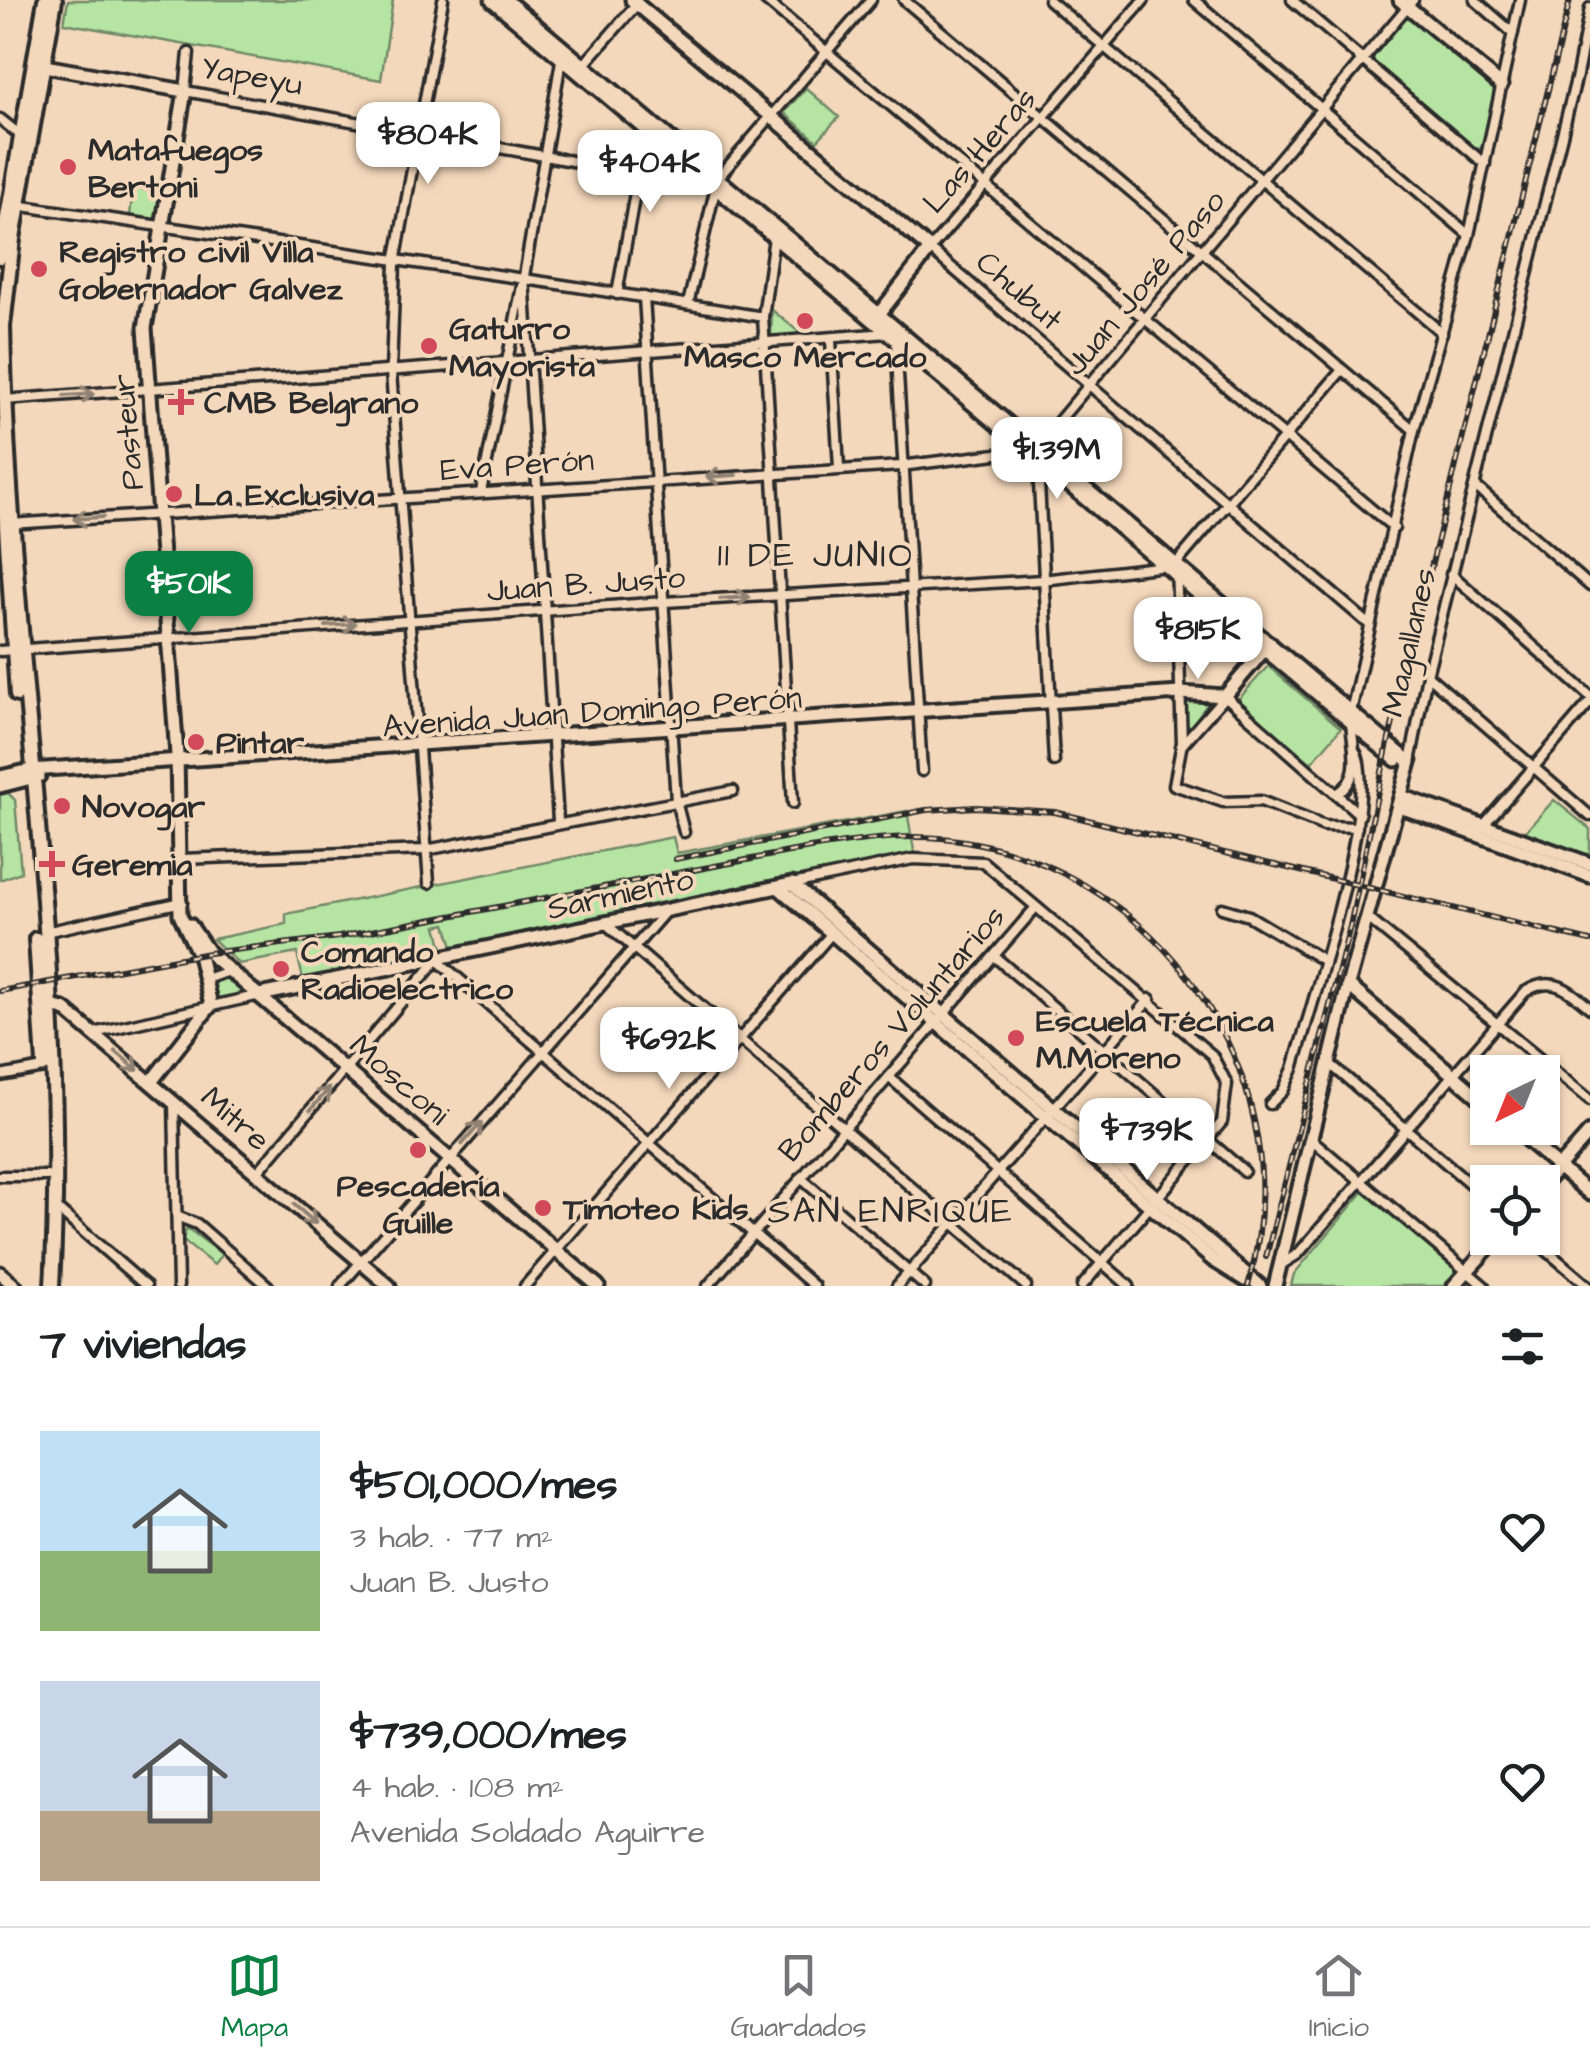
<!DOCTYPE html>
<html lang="es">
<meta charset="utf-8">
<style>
:root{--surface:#fff;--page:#f6f6f6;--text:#202124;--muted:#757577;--line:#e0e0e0;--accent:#0b8043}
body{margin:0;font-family:"Architects Daughter",sans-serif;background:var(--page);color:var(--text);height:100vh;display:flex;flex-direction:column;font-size:38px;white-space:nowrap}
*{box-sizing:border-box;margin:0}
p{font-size:32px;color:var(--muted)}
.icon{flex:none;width:55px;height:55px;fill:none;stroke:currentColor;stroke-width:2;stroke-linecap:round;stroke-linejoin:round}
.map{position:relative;height:1286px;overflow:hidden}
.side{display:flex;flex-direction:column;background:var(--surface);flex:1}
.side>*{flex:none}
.needle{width:65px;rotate:223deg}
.tools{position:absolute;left:1470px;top:1055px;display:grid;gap:20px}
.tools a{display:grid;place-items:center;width:90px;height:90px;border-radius:0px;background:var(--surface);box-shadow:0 2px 8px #0004;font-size:50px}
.price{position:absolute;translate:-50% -85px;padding:0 22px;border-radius:20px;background:#fff;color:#222;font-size:32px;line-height:65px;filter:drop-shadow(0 2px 5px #0008)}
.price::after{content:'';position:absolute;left:50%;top:60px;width:30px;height:22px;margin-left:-15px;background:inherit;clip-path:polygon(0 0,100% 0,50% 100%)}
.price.selected{background:var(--accent);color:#fff}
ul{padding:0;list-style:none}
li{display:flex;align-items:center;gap:30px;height:250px;padding:0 40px}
li span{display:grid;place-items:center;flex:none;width:280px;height:200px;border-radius:0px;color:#555}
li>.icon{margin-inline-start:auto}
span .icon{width:120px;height:120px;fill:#fffc;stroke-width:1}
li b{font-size:42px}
h2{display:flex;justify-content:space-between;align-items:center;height:120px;padding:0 40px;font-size:42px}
.tab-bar{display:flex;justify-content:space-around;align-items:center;height:140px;border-top:2px solid var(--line);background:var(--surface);font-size:28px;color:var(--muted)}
.tab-bar a{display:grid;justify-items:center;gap:5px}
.tab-bar .selected{color:var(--accent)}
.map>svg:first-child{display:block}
</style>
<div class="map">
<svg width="1590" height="1286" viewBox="0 0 1590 1286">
<rect width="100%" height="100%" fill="#f4d8bb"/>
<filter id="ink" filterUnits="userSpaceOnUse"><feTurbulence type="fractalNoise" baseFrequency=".01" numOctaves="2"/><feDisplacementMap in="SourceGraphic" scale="20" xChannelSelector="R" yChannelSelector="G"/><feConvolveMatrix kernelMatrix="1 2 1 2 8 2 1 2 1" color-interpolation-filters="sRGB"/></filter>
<g filter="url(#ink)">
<g fill="#b6e5a3" stroke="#708867" stroke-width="2.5">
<polygon points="68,0 393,0 381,80 64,23"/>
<path d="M1411 15 1496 89 1485 144 1480 149 1472 148 1373 64C1372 47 1396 21 1411 15Z"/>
<polygon points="806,88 839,117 817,141 784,113"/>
<polygon points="133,188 165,194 160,221 130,216"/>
<polygon points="772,310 805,337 771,339"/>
<polygon points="1268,666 1341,728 1311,763 1238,700"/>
<polygon points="1211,699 1186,733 1185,703"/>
<polygon points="8,793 15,800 21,872 0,880 0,795"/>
<polygon points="1554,800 1590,829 1590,856 1525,832"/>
<polygon points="907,811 915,856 454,949 446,924 437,926 443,949 303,979 297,953 239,964 213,939 286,924 286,914 673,837 677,853"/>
<polygon points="227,976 246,993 217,998 214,981"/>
<polygon points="1364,1191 1460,1271 1447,1286 1291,1286 1294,1274"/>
<polygon points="187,1228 222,1254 214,1265 182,1240"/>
</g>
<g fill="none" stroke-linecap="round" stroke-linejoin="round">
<defs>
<g id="street">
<polyline points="765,0 1394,528"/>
<polyline points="904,0 1414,430"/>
<polyline points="1049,0 1442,333"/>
<polyline points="1144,0 930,249 1370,625"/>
<polyline points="1194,0 1469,235"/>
<polyline points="1292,0 1485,164"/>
<polyline points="1475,0 1513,33"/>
<polyline points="189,53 185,91 638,173"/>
<polyline points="581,68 638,3"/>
<polyline points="0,119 24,138"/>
<path d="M16 205C265 242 515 275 763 317"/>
<polyline points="774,237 763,317 793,803"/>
<polyline points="617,294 646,131"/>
<polyline points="644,297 676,801 684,832"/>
<polyline points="688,304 718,178 871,0"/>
<polyline points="831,340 839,467"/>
<polyline points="896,341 922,771"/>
<polyline points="1342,370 1176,564 1182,743 1174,785 1223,802 1261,801 1324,826 1357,827"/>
<polyline points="4,400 888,333"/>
<polyline points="1475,486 1590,586"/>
<polyline points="481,492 522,286"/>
<polyline points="10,524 901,466 1028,450"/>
<polyline points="1451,574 1590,696"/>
<polyline points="0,651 664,602 1042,580 1167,566"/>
<polyline points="1427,675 1590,816"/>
<polyline points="1181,746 1225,696 1360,815"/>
<polyline points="1054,761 1037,447 1413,0"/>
<polyline points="1410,762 1427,675 1577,75 1590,8"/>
<path d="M1337 794C1367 775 1349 740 1351 712L1414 430 1469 235 1520 0"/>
<polyline points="558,821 524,276 562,55"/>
<polyline points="1482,827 1590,702"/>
<polyline points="181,859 426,850 733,791"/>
<polyline points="429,883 391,372 395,263 443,0"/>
<polyline points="792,884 913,859 983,862 1212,1055 1227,1084 1222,1122 1082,1286"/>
<polyline points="1222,908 1249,916 1323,960"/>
<polyline points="1369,919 1590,1100"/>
<polyline points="605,923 1026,1286"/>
<polyline points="45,932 182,902"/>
<polyline points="994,956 1244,1171"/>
<polyline points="206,979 231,970"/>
<polyline points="94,1033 260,995"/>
<polyline points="1329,1063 1488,1199"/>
<polyline points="0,1076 44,1068"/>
<polyline points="889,1077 1129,1286"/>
<polyline points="174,1102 178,1286"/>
<path d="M1270 1104 1283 1091 1293 1069C1310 1009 1379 803 1356 753"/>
<polyline points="1310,1138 1484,1286"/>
<polyline points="257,1173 437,960 814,1286"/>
<polyline points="0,1176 47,1176"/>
<polyline points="801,1178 925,1286"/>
<polyline points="55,1207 146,1286"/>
<polyline points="179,1217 197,1224 268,1286"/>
<polyline points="1532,1238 1588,1286"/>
<path d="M1282 1264 1298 1254 1525 992C1552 974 1569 990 1590 1008"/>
<polyline points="340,1286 665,912"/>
<polyline points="525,1286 832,933"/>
<polyline points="708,1286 1036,907"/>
<polyline points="897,1286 1150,999"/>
</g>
<g id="secondary">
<polyline points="492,0 1396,760"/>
<polyline points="506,0 1410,762 1348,985 1275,1286"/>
<polyline points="632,0 930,249 879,314"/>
<polyline points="1400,0 1501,85"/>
<polyline points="39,65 185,91 145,328 177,755 180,915 199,955 211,1005 151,1082"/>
<polyline points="0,777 31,770 1180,693 1225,696 1270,643"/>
<polyline points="0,786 39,776"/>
<polyline points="1401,796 1590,864"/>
<polyline points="1398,806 1590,876"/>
<polyline points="778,887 1213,1260 1245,1280"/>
<polyline points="190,925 209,953 598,1286"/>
<polyline points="1348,985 1488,1105"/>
<polyline points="260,995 792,884 1260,1286"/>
<polyline points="41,1004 64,1009 389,1286"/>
<polyline points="1513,1128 1590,1194"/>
<polyline points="1542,1186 1590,1132"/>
<polyline points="0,1273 15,1286"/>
<polyline points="1454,1286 1497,1238"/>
</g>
<g id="primary">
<polyline points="0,257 45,0"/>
<polyline points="0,436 17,695"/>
<polyline points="36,939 44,1064"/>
<path d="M52 1286C70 966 9 646 3 326L13 239 55 0"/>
</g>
</defs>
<use href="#street" stroke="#2b2b2b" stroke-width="15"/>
<use href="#secondary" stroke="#2b2b2b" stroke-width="19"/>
<use href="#primary" stroke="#2b2b2b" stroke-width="20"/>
<use href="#street" stroke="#f4d8bb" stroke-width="8"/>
<use href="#secondary" stroke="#f4d8bb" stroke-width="11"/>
<use href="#primary" stroke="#f4d8bb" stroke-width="12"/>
<defs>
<g id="rail">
<polyline points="675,859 926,810 976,807 1055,812 1590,941"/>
<path d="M0 991 209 953 339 937 810 848C867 839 920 831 976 843 1174 884 1305 1088 1248 1286"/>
<polyline points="1266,1257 1350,926 1388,743 1570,0"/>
</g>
</defs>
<use href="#rail" stroke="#2b2b2b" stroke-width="6"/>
<use href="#rail" stroke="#f4d8bb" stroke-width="2.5" stroke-dasharray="8" stroke-linecap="butt"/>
</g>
<defs><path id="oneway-shaft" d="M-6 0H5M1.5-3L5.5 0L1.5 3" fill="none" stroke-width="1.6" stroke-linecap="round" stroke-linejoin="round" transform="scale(2.5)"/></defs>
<g stroke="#908273">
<use href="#oneway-shaft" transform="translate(79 395) rotate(-4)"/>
<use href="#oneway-shaft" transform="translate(721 476) rotate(176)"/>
<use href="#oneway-shaft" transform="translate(88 518) rotate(176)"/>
<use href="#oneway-shaft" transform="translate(735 598) rotate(-3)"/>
<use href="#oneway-shaft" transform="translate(341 625) rotate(-4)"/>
<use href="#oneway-shaft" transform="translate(127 1061) rotate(41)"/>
<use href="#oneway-shaft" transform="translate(320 1099) rotate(-49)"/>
<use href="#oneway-shaft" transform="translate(472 1133) rotate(-49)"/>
<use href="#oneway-shaft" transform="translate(305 1214) rotate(41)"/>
</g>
</g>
<g fill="#d1495b" stroke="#f4d8bb" stroke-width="4">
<circle cx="68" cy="167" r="10"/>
<circle cx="39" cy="269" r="10"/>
<circle cx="805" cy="321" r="10"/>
<circle cx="429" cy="346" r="10"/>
<path d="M176 387h10v10h10v10h-10v10h-10v-10h-10v-10h10z"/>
<circle cx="174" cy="494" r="10"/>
<circle cx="196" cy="742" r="10"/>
<circle cx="62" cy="806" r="10"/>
<path d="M47 849h10v10h10v10h-10v10h-10v-10h-10v-10h10z"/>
<circle cx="281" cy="969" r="10"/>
<circle cx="1016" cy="1038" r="10"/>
<circle cx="418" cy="1150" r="10"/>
<circle cx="543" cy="1208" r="10"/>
</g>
<g text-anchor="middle" stroke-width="8" stroke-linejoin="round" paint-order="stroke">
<g font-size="32" fill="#2b2b2b" stroke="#f4d8bb">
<text transform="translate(252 75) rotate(10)" y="11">Yapeyu</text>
<text transform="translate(979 150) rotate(-49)" y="11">Las Heras</text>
<text transform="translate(1144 282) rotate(-50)" y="11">Juan José Paso</text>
<text transform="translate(1020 290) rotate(41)" y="11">Chubut</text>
<text transform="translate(127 432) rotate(-95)" y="11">Pasteur</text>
<text transform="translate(517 464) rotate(-4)" y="11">Eva Perón</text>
<text transform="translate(586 583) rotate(-4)" y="11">Juan B. Justo</text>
<text transform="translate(1408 642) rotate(-77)" y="11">Magallanes</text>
<text transform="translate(592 711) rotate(-4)" y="11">Avenida Juan Domingo Perón</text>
<text transform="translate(620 893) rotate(-12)" y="11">Sarmiento</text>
<text transform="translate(891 1033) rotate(-49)" y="11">Bomberos Voluntarios</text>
<text transform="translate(400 1079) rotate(41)" y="11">Mosconi</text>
<text transform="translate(236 1118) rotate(41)" y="11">Mitre</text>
</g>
<g font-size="32" font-weight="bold" fill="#2b2b2b" stroke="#f4d8bb" text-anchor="start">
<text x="88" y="160">Matafuegos<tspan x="88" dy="37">Bertoni</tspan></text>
<text x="59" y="262">Registro civil Villa<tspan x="59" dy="37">Gobernador Galvez</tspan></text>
<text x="449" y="339">Gaturro<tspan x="449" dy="37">Mayorista</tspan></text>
<text x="805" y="367" text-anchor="middle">Masco Mercado</text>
<text x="204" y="413">CMB Belgrano</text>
<text x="194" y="505">La Exclusiva</text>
<text x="216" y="753">Pintar</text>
<text x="82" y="817">Novogar</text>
<text x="72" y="875">Geremia</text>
<text x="301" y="962">Comando<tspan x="301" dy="37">Radioelectrico</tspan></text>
<text x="1036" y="1031">Escuela Técnica<tspan x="1036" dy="37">M.Moreno</tspan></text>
<text x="418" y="1196" text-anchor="middle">Pescadería<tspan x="418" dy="37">Guille</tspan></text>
<text x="563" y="1219">Timoteo Kids</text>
</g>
<g font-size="35" letter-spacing="2.5" fill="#2b2b2b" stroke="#f4d8bb">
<text x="816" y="566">11 DE JUNIO</text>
<text x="891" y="1222">SAN ENRIQUE</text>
</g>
</g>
</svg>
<div class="tools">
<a><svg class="needle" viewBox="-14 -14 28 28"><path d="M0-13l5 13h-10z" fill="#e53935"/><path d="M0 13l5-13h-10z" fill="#757577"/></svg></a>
<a><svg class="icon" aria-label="locate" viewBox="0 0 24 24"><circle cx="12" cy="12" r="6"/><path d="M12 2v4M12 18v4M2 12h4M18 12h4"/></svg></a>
</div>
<b class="price" style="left:428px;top:187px">$804K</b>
<b class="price" style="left:650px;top:215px">$404K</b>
<b class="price" style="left:1057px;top:502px">$1.39M</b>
<b class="price selected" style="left:189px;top:636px">$501K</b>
<b class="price" style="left:1198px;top:682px">$815K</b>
<b class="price" style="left:669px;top:1092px">$692K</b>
<b class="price" style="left:1147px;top:1183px">$739K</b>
</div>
<section class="side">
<h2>7 viviendas<svg class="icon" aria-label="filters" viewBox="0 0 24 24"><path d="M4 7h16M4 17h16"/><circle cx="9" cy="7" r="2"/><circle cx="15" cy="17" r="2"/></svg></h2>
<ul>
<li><span style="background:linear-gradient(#bfe0f5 60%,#8fb573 0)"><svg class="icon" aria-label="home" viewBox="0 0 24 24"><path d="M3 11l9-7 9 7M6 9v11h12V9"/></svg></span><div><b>$501,000/mes</b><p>3 hab. · 77 m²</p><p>Juan B. Justo</p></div><svg class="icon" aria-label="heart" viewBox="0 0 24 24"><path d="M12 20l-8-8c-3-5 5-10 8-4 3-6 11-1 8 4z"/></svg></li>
<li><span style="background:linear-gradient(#c9d6e8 65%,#b9a48a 0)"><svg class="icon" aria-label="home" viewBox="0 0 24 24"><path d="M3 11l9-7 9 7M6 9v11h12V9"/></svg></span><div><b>$739,000/mes</b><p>4 hab. · 108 m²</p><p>Avenida Soldado Aguirre</p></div><svg class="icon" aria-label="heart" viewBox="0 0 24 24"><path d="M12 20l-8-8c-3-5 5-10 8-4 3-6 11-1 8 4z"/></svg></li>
</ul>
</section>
<nav class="tab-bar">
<a class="selected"><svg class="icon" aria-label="map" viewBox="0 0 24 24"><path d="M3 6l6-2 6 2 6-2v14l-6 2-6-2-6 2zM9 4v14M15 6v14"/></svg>Mapa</a>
<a><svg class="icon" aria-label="saved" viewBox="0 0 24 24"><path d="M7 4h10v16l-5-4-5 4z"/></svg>Guardados</a>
<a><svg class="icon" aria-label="home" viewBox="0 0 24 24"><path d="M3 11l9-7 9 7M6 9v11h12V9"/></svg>Inicio</a>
</nav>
